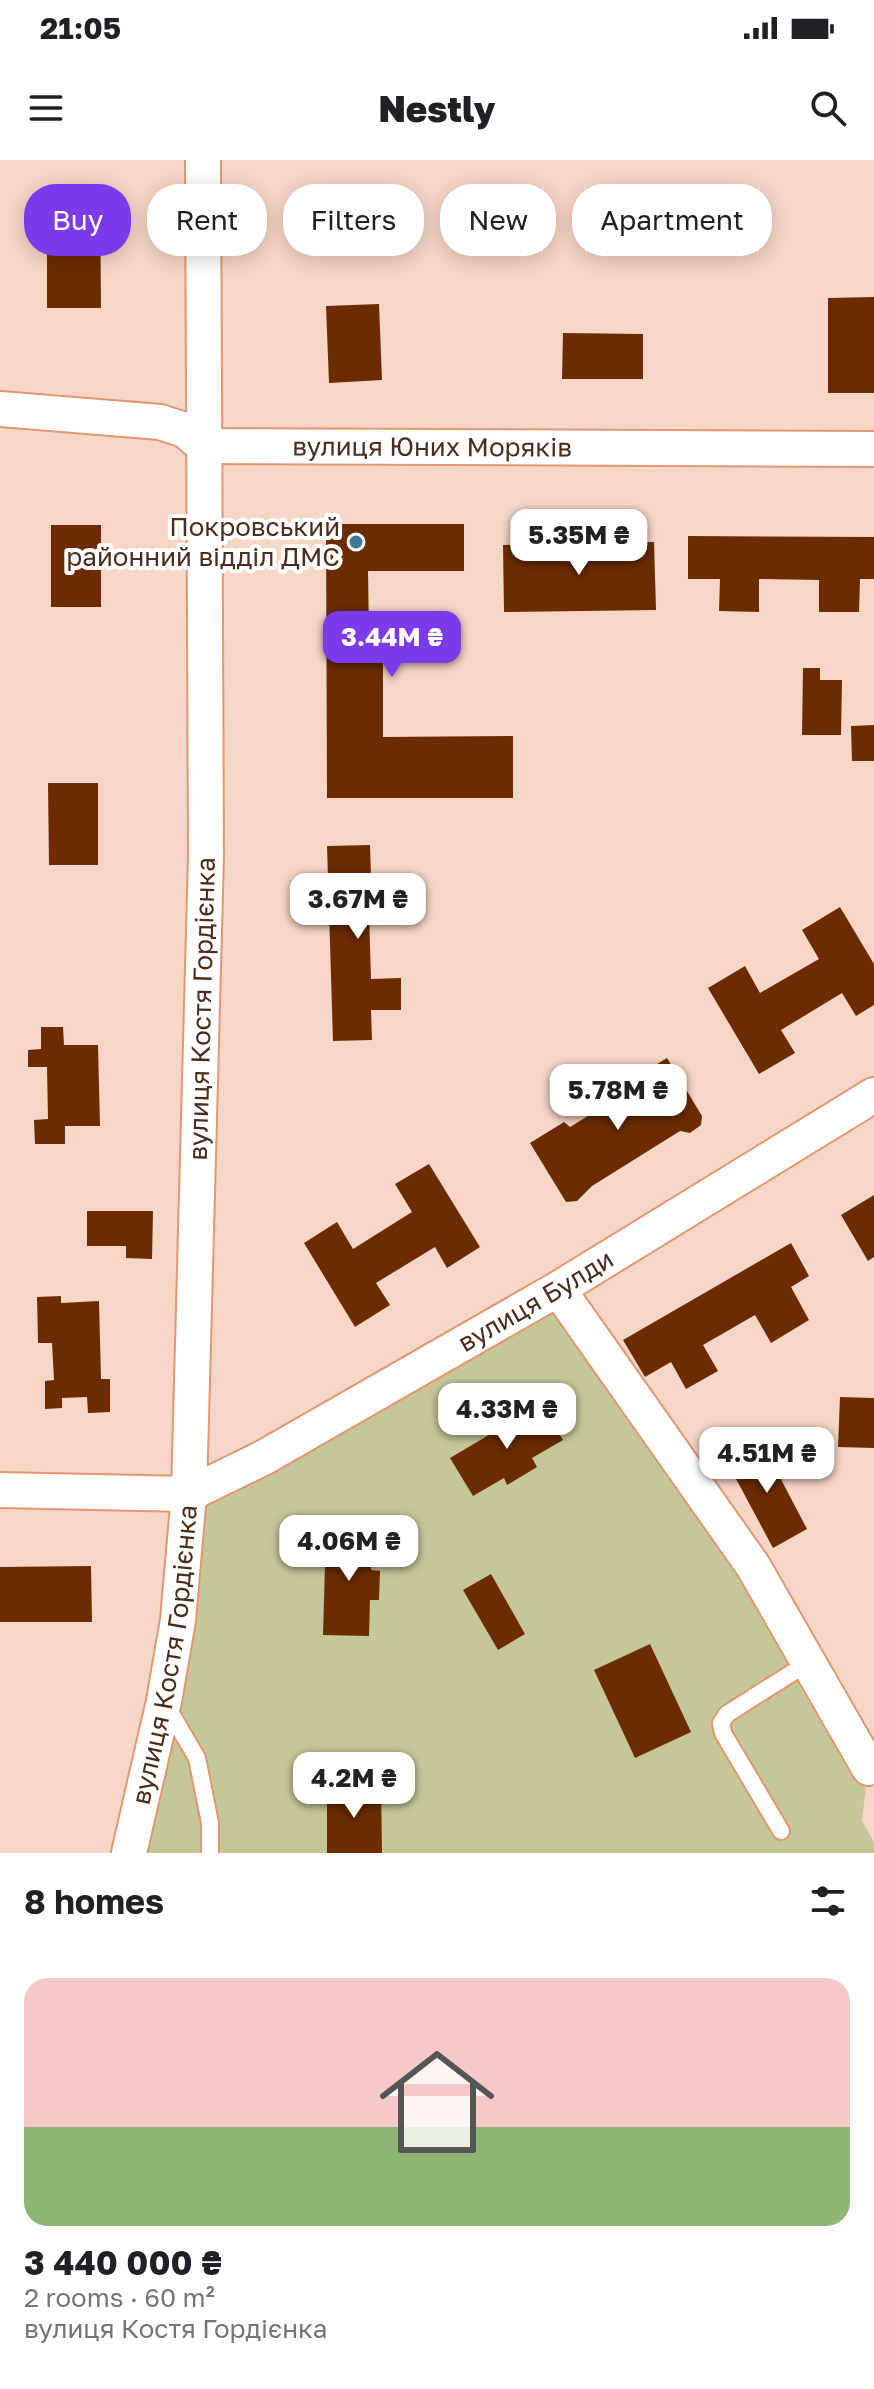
<!DOCTYPE html>
<meta charset="utf-8">
<style>
:root{--surface:#fff;--page:#f6f6f6;--text:#202124;--muted:#757577;--line:#e0e0e0;--accent:#7c3aed}
body{margin:0;font-family:"Golos Text",sans-serif;background:var(--page);color:var(--text);height:100vh;display:flex;flex-direction:column;font-size:30px;white-space:nowrap}
*{box-sizing:border-box;margin:0}
p{font-size:26px;color:var(--muted)}
.icon{flex:none;width:44px;height:44px;fill:none;stroke:currentColor;stroke-width:2;stroke-linecap:round;stroke-linejoin:round}
.map{position:relative;height:1693px;overflow:hidden}
.drawer{display:flex;flex-direction:column;background:var(--surface);flex:1}
.drawer>*{flex:none}
.top-card{position:absolute;left:24px;top:24px;width:826px;height:72px;display:flex;gap:16px}
.price{position:absolute;translate:-50% -68px;padding:0 18px;border-radius:16px;background:#fff;color:#222;font-size:26px;line-height:52px;filter:drop-shadow(0 2px 4px #0008)}
.price::after{content:'';position:absolute;left:50%;top:48px;width:24px;height:18px;margin-left:-12px;background:inherit;clip-path:polygon(0 0,100% 0,50% 100%)}
.price.selected{background:var(--accent);color:#fff}
ul{padding:0;list-style:none}
li{display:grid;align-content:center;gap:16px;height:424px;padding:0 24px}
li+li{border-top:2px solid var(--line)}
li span{display:grid;place-items:center;height:248px;border-radius:24px;color:#555}
li>.icon{margin-inline-start:auto}
span .icon{width:144px;height:144px;fill:#fffc;stroke-width:1}
li b{font-size:34px}
h2{display:flex;justify-content:space-between;align-items:center;height:96px;padding:0 24px;font-size:34px}
.chip{padding:0 28px;border-radius:32px;background:var(--surface);box-shadow:0 4px 20px #0003;font-size:28px;line-height:72px}
.chip.selected{background:var(--accent);color:#fff}
.status{display:flex;justify-content:space-between;align-items:center;height:56px;padding:0 40px;background:var(--surface);direction:ltr}
.status svg{height:22px;fill:currentColor}
header{display:flex;justify-content:space-between;align-items:center;height:104px;padding:0 24px;background:var(--surface);font-size:36px;font-weight:800}
.map>svg:first-child{display:block}
</style>
<div class="status"><b>21:05</b><svg viewBox="0 0 49 12"><path d="M0 12V9h3v3zM5 12V6h3v6zM10 12V3h3v9zM15 12V0h3v12zM26 1h20v11H26zM47 4h2v5h-2z"/></svg></div>
<header><svg class="icon" aria-label="menu" viewBox="0 0 24 24"><path d="M4 6h16M4 12h16M4 18h16"/></svg>Nestly<svg class="icon" aria-label="search" viewBox="0 0 24 24"><circle cx="10" cy="10" r="6"/><path d="M15 15l6 6"/></svg></header>
<div class="map">
<svg width="874" height="1693" viewBox="0 0 874 1693">
<rect width="100%" height="100%" fill="#f6d6c6"/>
<polygon fill="#c6c799" points="558,1129 867,1618 862,1661 874,1682 874,1693 129,1693 189,1334"/>
<g fill="#6c2c00">
<polygon points="47,26 100,26 101,148 47,148"/>
<polygon points="874,137 874,233 828,233 828,138"/>
<polygon points="379,144 382,220 329,223 326,146"/>
<polygon points="563,173 643,174 643,219 562,219"/>
<polygon points="326,364 464,364 464,411 368,411 369,472 383,472 383,577 513,576 513,638 327,638"/>
<rect x="51" y="365" width="50" height="82"/>
<polygon points="688,376 874,377 874,419 860,419 859,452 819,452 819,420 759,419 759,452 719,451 720,419 688,419"/>
<polygon points="654,382 656,450 504,452 503,385"/>
<polygon points="803,508 820,508 820,520 842,520 841,575 802,575"/>
<polygon points="874,565 874,601 852,601 851,566"/>
<polygon points="48,623 98,623 98,705 49,705"/>
<polygon points="370,685 371,716 403,715 404,750 369,751 371,819 401,818 401,850 371,850 372,880 333,881 327,686"/>
<polygon points="840,747 874,804 874,845 856,856 842,833 781,870 795,893 759,914 708,828 745,806 760,833 819,799 802,770"/>
<polygon points="41,867 63,867 64,885 98,885 100,966 65,966 65,984 35,984 34,960 48,959 47,907 28,907 28,890 41,889"/>
<polygon points="667,898 702,956 701,965 690,973 680,971 592,1026 577,1041 566,1042 530,983 564,962 570,967 635,927 631,920"/>
<polygon points="429,1004 480,1087 447,1108 435,1087 376,1123 390,1145 355,1167 304,1083 337,1062 353,1089 412,1052 395,1024"/>
<polygon points="874,1035 874,1097 868,1101 841,1055"/>
<polygon points="87,1051 153,1051 152,1099 126,1098 126,1086 87,1086"/>
<polygon points="791,1083 809,1116 791,1127 809,1160 771,1183 755,1155 703,1185 718,1211 686,1229 671,1202 645,1217 623,1180"/>
<polygon points="61,1136 61,1143 99,1141 101,1219 110,1219 110,1252 88,1253 87,1237 62,1238 62,1248 45,1249 45,1221 54,1220 52,1183 38,1183 37,1137"/>
<polygon points="840,1237 874,1238 874,1288 838,1287"/>
<polygon points="541,1244 563,1280 532,1298 537,1307 507,1325 504,1318 473,1336 450,1298"/>
<polygon points="762,1283 807,1369 773,1388 727,1302"/>
<polygon points="326,1370 371,1371 371,1410 380,1411 379,1440 370,1440 369,1476 323,1475"/>
<polygon points="91,1406 92,1462 0,1462 0,1407"/>
<polygon points="491,1414 525,1474 498,1490 463,1430"/>
<polygon points="650,1484 691,1572 635,1598 594,1510"/>
<polygon points="381,1627 382,1693 327,1693 327,1628"/>
</g>
<g fill="none" stroke-linecap="round" stroke-linejoin="round">
<defs>
<g id="lane">
<polyline points="166,1545 197,1598 210,1663 210,1693"/>
<polyline points="781,1671 723,1573 721,1563 727,1554 806,1504"/>
</g>
<g id="street">
<path id="s1" d="M0 249 160 262 185 270 203 286 874 289"/>
<polyline points="558,1129 753,1406 869,1608"/>
<path id="s2" d="M0 1330 189 1334 263 1298 558 1129 874 935"/>
<path id="s3" d="M129 1693 164 1541 178 1460 189 1334 206 695 203 0"/>
</g>
</defs>
<use href="#lane" stroke="#e29770" stroke-width="20"/>
<use href="#street" stroke="#e29770" stroke-width="38"/>
<use href="#lane" stroke="#fff" stroke-width="16"/>
<use href="#street" stroke="#fff" stroke-width="34"/>
</g>
<circle fill="#3d7790" stroke="#fff" stroke-width="3" cx="356" cy="382" r="8"/>
<g text-anchor="middle" stroke-width="8" stroke-linejoin="round" paint-order="stroke">
<g font-size="26" fill="#4b2d1d" stroke="#fff">
<text dy="9" stroke="none"><textPath href="#s1" startOffset="440">вулиця Юних Моряків</textPath></text>
<text dy="9" stroke="none"><textPath href="#s3" startOffset="850">вулиця Костя Гордієнка</textPath></text>
<text dy="9" stroke="none"><textPath href="#s2" startOffset="586">вулиця Булди</textPath></text>
<text dy="9" stroke="none"><textPath href="#s3" startOffset="202">вулиця Костя Гордієнка</textPath></text>
</g>
<g font-size="26" fill="#4b2d1d" stroke="#fff" text-anchor="end">
<text x="340" y="376">Покровський<tspan x="340" dy="30">районний відділ ДМС</tspan></text>
</g>
</g>
</svg>
<b class="price" style="left:579px;top:417px">5.35M ₴</b>
<b class="price selected" style="left:392px;top:519px">3.44M ₴</b>
<b class="price" style="left:358px;top:781px">3.67M ₴</b>
<b class="price" style="left:618px;top:972px">5.78M ₴</b>
<b class="price" style="left:507px;top:1291px">4.33M ₴</b>
<b class="price" style="left:767px;top:1335px">4.51M ₴</b>
<b class="price" style="left:349px;top:1423px">4.06M ₴</b>
<b class="price" style="left:354px;top:1660px">4.2M ₴</b>
<div class="top-card">
<a class="chip selected">Buy</a>
<a class="chip">Rent</a>
<a class="chip">Filters</a>
<a class="chip">New</a>
<a class="chip">Apartment</a>
</div>
</div>
<section class="drawer">
<h2>8 homes<svg class="icon" aria-label="filters" viewBox="0 0 24 24"><path d="M4 7h16M4 17h16"/><circle cx="9" cy="7" r="2"/><circle cx="15" cy="17" r="2"/></svg></h2>
<ul>
<li><span style="background:linear-gradient(#f6c9c9 60%,#8fb573 0)"><svg class="icon" aria-label="home" viewBox="0 0 24 24"><path d="M3 11l9-7 9 7M6 9v11h12V9"/></svg></span><div><b>3 440 000 ₴</b><p>2 rooms · 60 m²</p><p>вулиця Костя Гордієнка</p></div></li>
</ul>
</section>
